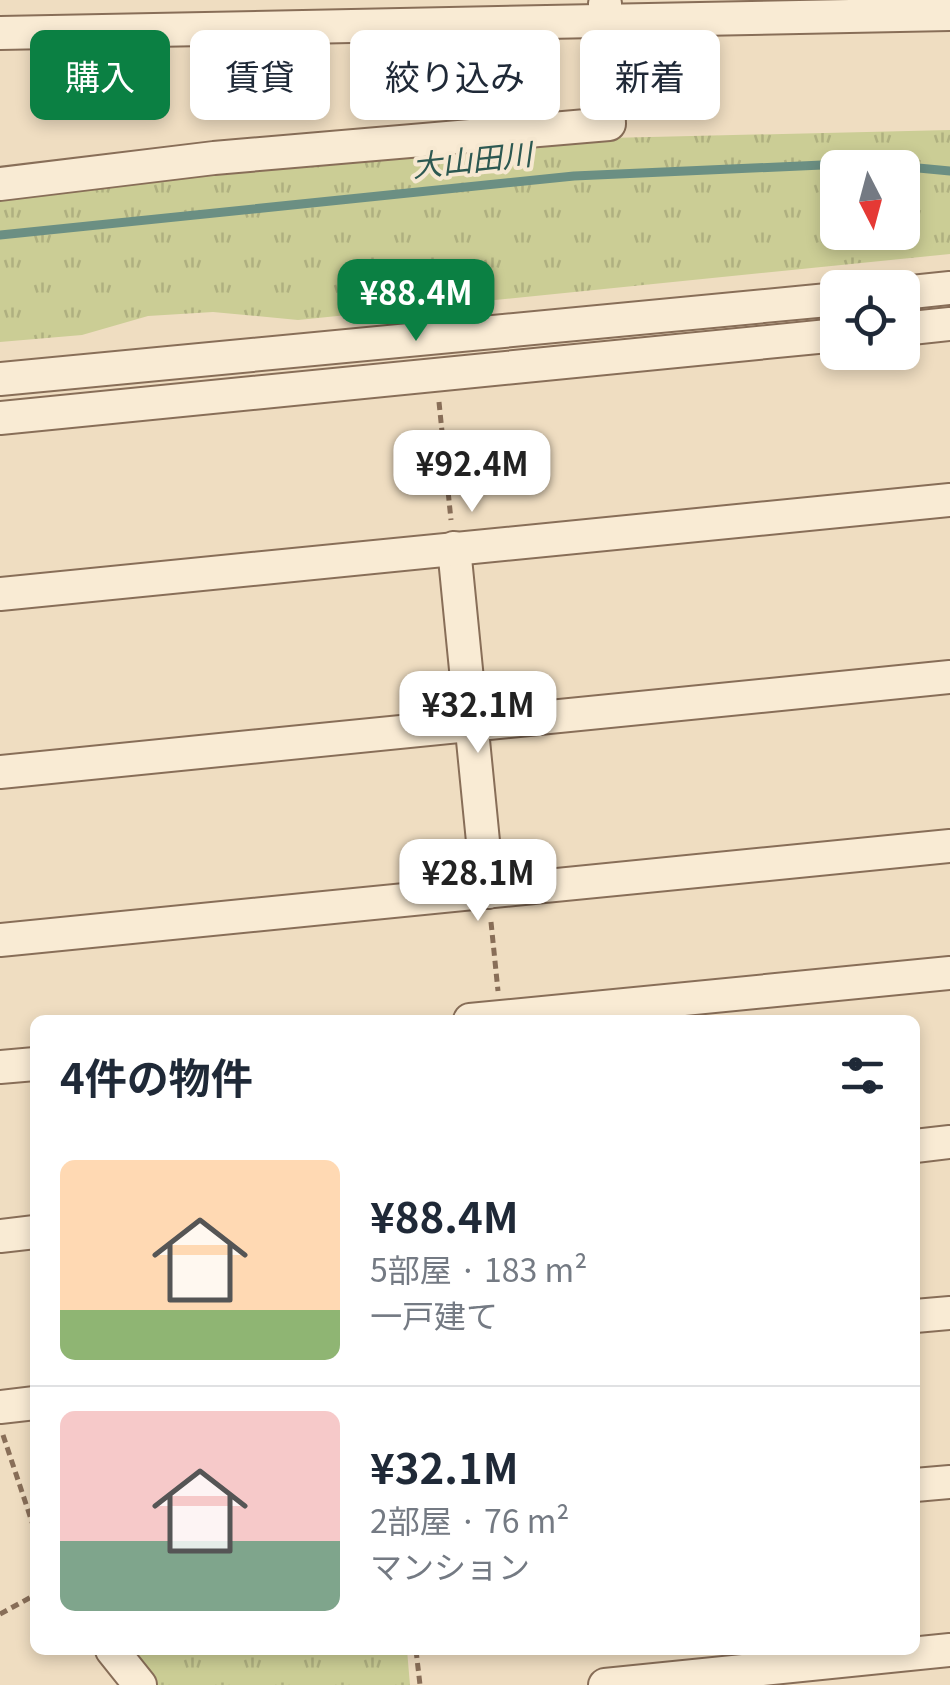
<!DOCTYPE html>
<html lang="ja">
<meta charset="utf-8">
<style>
:root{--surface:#fff;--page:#f6f6f7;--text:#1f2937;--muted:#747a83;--line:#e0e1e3;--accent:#0b8043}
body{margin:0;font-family:Georgia,"Noto Sans JP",serif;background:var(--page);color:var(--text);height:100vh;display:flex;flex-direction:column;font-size:38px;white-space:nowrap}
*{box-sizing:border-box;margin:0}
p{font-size:32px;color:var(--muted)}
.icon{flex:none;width:55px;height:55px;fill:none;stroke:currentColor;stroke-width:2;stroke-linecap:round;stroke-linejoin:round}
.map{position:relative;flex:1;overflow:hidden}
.sheet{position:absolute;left:30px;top:1015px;width:890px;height:640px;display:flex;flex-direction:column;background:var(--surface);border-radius:15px;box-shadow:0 5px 15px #0003}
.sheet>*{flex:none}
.hud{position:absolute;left:30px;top:30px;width:890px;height:90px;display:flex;gap:20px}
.needle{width:65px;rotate:174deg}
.controls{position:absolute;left:820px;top:150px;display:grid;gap:20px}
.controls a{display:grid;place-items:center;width:100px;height:100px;border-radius:15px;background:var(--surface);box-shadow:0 5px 15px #0003;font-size:50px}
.price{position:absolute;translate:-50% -85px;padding:0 22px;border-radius:20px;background:#fff;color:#222;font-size:32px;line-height:65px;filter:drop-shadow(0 2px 5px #0008)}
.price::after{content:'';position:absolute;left:50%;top:60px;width:30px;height:22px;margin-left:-15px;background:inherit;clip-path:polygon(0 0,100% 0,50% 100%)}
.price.current{background:var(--accent);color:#fff}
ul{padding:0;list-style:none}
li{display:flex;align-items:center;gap:30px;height:250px;padding:0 30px}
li+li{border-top:2px solid var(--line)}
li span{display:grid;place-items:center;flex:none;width:280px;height:200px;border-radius:15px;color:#555}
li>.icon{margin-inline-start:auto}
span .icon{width:120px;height:120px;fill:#fffc;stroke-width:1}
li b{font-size:42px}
h2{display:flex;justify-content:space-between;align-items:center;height:120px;padding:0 30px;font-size:42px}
.pill{padding:0 35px;border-radius:15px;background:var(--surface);box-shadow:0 5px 15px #0003;font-size:35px;line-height:90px}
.pill.current{background:var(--accent);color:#fff}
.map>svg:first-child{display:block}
</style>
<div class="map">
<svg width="950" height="1685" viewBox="0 0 950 1685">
<defs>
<pattern id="park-tufts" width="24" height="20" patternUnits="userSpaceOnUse" patternTransform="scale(2.5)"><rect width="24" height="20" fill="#cbcd95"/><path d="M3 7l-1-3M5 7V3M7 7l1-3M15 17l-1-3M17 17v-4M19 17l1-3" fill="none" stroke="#afb080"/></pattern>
</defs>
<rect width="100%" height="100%" fill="#efddc1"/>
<g fill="url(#park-tufts)" fill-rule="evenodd">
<path d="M950 130V254L298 320 213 312 148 316 82 335 0 342V196L203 171 567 139ZM838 168H902V232H838Z"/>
<polygon points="128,1650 407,1650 410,1685 157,1685"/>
</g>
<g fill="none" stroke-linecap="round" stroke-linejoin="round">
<polyline stroke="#6b8f83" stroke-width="9" points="0,235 574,176 866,163 950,171"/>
<defs>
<g id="minor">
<polyline points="0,33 950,14"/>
<polyline points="0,184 214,158 609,124 605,4"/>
<polyline points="902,293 950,288"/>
<polyline points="902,329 950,324"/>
<polyline points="0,379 838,299"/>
<polyline points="0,418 838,335"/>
<polyline points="454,548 488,892"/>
<polyline points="0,594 950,500"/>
<polyline points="0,772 950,677"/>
<polyline points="0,940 950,846"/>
<polyline points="470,1020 950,973"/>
<polyline points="0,1067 35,1064"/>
<polyline points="915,1146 950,1142"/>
<polyline points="0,1236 35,1232"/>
<polyline points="915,1316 950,1313"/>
<polyline points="0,1407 35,1403"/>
<polyline points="915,1485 950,1482"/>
<polyline points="112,1650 140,1685"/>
<polyline points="605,1685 950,1650"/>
</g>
</defs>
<use href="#minor" stroke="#886e58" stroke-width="36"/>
<g stroke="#886e58" stroke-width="5" stroke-dasharray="8 5" stroke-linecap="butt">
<polyline points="439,402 451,520"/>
<polyline points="491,922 498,991"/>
<polyline points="3,1435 35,1531"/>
<polyline points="0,1614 35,1595"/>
<polyline points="416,1650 420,1685"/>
</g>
<use href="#minor" stroke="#f9ebd4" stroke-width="32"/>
</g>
<g text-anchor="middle" stroke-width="8" stroke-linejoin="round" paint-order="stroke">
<g font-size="30" font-style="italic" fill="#2c5851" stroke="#f6e8d1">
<text transform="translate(472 161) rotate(-6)" y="10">大山田川</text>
</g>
</g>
</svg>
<div class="controls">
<a><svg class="needle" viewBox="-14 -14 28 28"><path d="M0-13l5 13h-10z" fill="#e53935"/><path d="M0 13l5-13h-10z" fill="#747a83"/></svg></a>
<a><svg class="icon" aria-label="locate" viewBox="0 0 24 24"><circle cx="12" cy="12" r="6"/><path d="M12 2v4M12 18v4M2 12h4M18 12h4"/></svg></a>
</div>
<b class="price current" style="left:416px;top:344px">¥88.4M</b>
<b class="price" style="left:472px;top:515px">¥92.4M</b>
<b class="price" style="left:478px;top:756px">¥32.1M</b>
<b class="price" style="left:478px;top:924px">¥28.1M</b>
<div class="hud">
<a class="pill current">購入</a>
<a class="pill">賃貸</a>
<a class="pill">絞り込み</a>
<a class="pill">新着</a>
</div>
<section class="sheet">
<h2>4件の物件<svg class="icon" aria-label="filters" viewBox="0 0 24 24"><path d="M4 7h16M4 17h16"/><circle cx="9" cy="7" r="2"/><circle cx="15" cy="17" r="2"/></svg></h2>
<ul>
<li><span style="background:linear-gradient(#ffd9b3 75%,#8fb573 0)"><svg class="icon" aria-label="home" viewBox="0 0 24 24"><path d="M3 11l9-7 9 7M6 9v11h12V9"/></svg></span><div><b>¥88.4M</b><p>5部屋 · 183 m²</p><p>一戸建て</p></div></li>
<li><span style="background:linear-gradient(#f6c9c9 65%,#7fa58c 0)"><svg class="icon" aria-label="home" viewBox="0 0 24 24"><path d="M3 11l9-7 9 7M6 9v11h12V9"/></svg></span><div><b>¥32.1M</b><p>2部屋 · 76 m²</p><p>マンション</p></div></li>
</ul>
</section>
</div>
